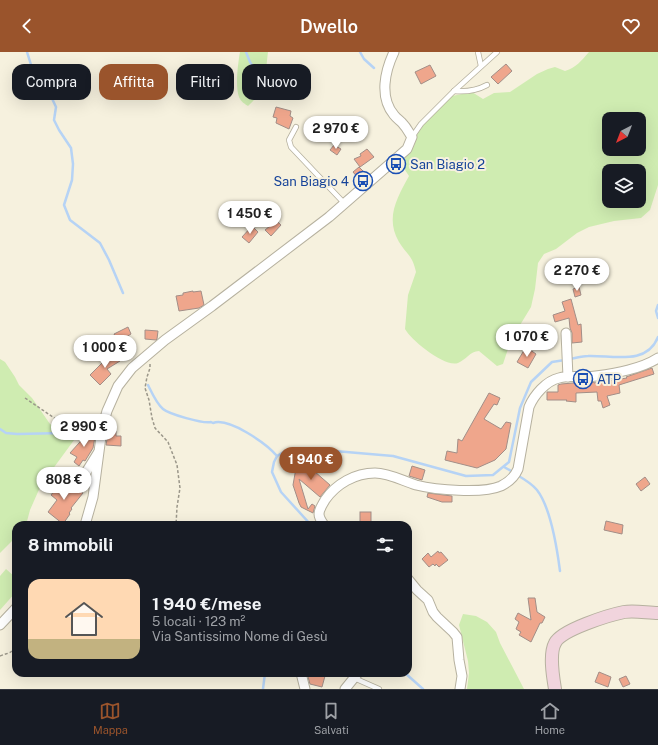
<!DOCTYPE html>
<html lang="it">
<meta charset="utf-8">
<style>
:root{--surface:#171b24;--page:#20242c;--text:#f1f3f6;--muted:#9ea1a6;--line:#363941;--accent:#9a542c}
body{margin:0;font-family:"Public Sans",sans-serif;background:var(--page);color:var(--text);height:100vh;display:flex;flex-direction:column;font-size:15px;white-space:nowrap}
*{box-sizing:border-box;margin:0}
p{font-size:13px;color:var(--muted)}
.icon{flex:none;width:22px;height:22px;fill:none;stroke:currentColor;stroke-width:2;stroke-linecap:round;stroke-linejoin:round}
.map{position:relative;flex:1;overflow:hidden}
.side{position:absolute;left:12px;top:469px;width:400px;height:156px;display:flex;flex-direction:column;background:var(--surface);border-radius:12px;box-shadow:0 4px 16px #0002}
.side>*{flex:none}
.hud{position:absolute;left:12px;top:12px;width:400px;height:36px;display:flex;gap:8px}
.needle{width:26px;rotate:222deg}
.fabs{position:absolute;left:602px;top:60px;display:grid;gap:8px}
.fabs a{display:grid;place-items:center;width:44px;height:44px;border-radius:8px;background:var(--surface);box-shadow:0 4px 16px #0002;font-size:20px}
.price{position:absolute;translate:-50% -34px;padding:0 9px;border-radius:14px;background:#fff;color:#222;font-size:13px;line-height:26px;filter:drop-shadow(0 1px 2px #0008)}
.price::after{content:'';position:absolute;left:50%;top:24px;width:12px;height:9px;margin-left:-6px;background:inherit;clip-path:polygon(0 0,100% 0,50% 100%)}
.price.on{background:var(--accent);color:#fff}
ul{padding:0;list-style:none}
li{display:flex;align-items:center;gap:12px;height:100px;padding:0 16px}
li span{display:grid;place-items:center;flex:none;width:112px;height:80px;border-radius:12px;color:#555}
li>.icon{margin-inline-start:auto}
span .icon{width:48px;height:48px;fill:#fffc;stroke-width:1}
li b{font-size:17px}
h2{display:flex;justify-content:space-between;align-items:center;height:48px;padding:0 16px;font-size:17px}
.pill{padding:0 14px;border-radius:12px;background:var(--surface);box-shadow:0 4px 16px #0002;font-size:14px;line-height:36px}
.pill.on{background:var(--accent);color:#fff}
header{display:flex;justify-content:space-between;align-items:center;height:52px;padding:0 16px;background:var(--accent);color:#fff;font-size:18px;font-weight:600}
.tab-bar{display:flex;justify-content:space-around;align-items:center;height:56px;border-top:1px solid var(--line);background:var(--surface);font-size:11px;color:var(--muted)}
.tab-bar a{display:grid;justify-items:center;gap:2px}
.tab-bar .on{color:var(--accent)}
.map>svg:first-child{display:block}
</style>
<header><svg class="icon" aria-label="back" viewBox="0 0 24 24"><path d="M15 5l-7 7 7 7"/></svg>Dwello<svg class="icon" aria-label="heart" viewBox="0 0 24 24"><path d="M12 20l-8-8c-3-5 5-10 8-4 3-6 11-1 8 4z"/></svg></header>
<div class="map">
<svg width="658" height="637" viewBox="0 0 658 637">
<rect width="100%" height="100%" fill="#f6f1de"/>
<g fill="#cfecb1" fill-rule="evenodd">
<path d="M240 0H268C265 23 267 37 248 54 245 52 241 50 239 45 235 34 238 11 240 0Z"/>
<path d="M589 0H658V133L650 158 641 166 614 169 589 175 577 181 556 197 544 202 538 211 535 237 531 255 511 288 503 312 497 314 479 299C470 299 466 308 458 311 445 316 411 288 405 277L408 243 416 220C415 216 414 212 412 208 409 202 403 197 399 190 385 166 397 146 409 124L401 112 414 94 416 83 435 56 447 45 472 40 483 47 494 41 510 40 537 22 548 17 555 15 565 19C577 15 580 10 589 0ZM609 67H639V97H609ZM609 119H639V149H609Z"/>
<polygon points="0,307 5,310 15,325 19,333 32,346 50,372 66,381 77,384 41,433 30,458 26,473 16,473 16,485 0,501"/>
<polygon points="6,517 16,526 16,540 0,558 0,524"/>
<polygon points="463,562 476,564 487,570 496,580 500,591 524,637 467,637 469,621 468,609 459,573"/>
</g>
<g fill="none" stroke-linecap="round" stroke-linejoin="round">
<g stroke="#b6d3f5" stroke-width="2.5">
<polyline points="27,0 32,16 30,25 42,34 49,40 56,55 54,68 59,78 71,96 73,112 72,128 64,153 70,168 100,191 109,208 123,241"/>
<polyline points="246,0 250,10 269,39"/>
<polyline points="360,0 364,7 374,16"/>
<polyline points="658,253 656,259 658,266"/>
<path d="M570 307C576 306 582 304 588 304 612 303 647 314 658 285"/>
<path d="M148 333C152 341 156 351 163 357 169 362 203 372 211 370L213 371C229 365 267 392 277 404"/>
<polyline points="0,377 6,381 17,382 64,381"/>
<polyline points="504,415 513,420"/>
<path d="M517 423C524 427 532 432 537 438 551 456 557 496 560 519"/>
<polyline points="311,473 281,440 272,420 274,410 277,404 285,399 323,398 393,404 466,424 493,423 509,410 520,356 531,330 552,310 565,308"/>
<polyline points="405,621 423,637"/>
<polyline points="263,637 265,621"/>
</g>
</g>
<g fill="#efa68c" stroke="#a28e87">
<polygon points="506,12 512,19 498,32 491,25"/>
<polygon points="430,13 436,24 421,32 415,20"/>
<polygon points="276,55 291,59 290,64 293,66 289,77 276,71 277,66 273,65"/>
<polygon points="334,93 341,97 337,103 330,98"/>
<polygon points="367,97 374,105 360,115 354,107 361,104 360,102"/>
<polygon points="359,115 364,120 358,126 353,120"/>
<polygon points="266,159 281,173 271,184 265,178 270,174 260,163"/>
<polygon points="252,174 258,180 249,191 242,185"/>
<polygon points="579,235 581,243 575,245 573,237"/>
<polygon points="193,239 193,240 201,239 204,253 199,256 179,259 176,244 183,243 183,241"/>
<polygon points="571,247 578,273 581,272 582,290 572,291 572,281 570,276 569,266 555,270 553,263 565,259 562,250"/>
<polygon points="128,275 131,282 118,290 114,282"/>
<polygon points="145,278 158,279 157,287 156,288 145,287"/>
<polygon points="526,295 536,302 528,316 517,310"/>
<polygon points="115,300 120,309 107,317 111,322 100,333 90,323 106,307 105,305"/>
<polygon points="652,316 654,322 619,333 620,341 607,344 610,353 603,356 601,349 598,349 597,340 576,341 576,350 566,349 567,348 547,348 547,340 558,340 558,333 561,332 573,331 594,330 594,331 627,326 626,325"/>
<polygon points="489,341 500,346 497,353 494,352 484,367 501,377 506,370 511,371 506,397 495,408 477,416 445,408 447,399 457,401 458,387 462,389"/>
<polygon points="109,376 116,379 116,384 121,384 121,394 106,393"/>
<polygon points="94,377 96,379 93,396 85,409 83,408 79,414 74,410 77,405 70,401 88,381 91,382"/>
<polygon points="331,407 334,417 314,419 330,433 320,445 299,427 308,457 312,452 315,454 313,461 301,455 299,451 293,433 296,416 297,420 305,413"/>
<polygon points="412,414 425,418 422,428 409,424"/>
<polygon points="645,425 650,432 641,439 636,432"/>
<polygon points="63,428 69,432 70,431 83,441 71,456 72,457 69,461 70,462 63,472 48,460 57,448 51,443"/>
<polygon points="428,441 452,444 452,450 442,450 427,445"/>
<rect x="360" y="460" width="11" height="13"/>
<polygon points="606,469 623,473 622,482 604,478"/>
<polygon points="438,499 439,501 441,500 448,508 439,515 436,512 435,514 433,512 429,515 422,507 428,501 431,505"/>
<polygon points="528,546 535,546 537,560 545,565 542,571 540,571 531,590 519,583 521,580 516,577 519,570 515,567 518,561 531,568"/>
<polygon points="599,620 611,625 608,635 595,630"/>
<polygon points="309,621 325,624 322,635 310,632 308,625"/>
<polygon points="626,624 630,632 623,635 619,627"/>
</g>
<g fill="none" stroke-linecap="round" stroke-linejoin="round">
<defs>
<g id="lane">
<polyline points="478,0 481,14"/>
<path d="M454 39C466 40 476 39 487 33"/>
<polyline points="296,75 289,88 291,95 344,151"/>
<polyline points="412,85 421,72 454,39 497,0"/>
<polyline points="354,626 379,637"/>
</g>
<g id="street">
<polyline points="566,281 568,325"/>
<polyline points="75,422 85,422 98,401"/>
<path d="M85 473 93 445 102 377 107 359 118 334 132 316 165 288 212 254 329 165 407 97 412 85C409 81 407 76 403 72 401 69 397 67 394 63 379 45 385 19 394 0"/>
<path d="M324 473C322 470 319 466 319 462 319 457 323 452 325 448 336 432 355 421 375 421 389 421 403 429 416 433 436 438 483 442 501 434 509 430 515 424 518 417L529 355C534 343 546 329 559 326 571 323 584 326 596 324 616 321 641 317 658 306"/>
<polyline points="408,527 417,538 428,548 433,560 437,565 453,580 457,585 459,608 462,624 460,637"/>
<polyline points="0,573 16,556"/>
<polyline points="301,621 305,637"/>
<polyline points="345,637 358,621"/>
</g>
<path id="secondary" d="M555 637C553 625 549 602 555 591 561 578 609 563 624 560 634 558 648 561 658 561"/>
</defs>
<use href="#lane" stroke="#b6b19f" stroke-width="6"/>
<use href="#street" stroke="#b6b19f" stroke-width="11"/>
<use href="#secondary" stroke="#b6b19f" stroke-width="14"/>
<g stroke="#9b978a" stroke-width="1.5" stroke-dasharray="3 2" stroke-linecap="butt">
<polyline points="150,312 150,316 147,325 145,336 149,348 152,366 155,376 168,390 177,413 180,436 177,455 176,473"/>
<polyline points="25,346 69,376 92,374 95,375"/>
<path d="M0 604C13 599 10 603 16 590"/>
</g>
<use href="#lane" stroke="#fff" stroke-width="4.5"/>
<use href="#street" stroke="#fff" stroke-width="9"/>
<use href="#secondary" stroke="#f1d4dd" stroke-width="12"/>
</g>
<defs>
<symbol id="bus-ring" viewBox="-11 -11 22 22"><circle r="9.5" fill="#f6f1de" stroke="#1a4fb4" stroke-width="1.5"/><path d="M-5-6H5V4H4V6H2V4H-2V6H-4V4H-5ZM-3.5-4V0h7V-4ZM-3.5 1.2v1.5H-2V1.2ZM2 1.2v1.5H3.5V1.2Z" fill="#1a4fb4"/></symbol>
</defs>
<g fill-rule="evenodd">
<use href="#bus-ring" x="385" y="101" width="22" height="22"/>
<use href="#bus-ring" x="352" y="118" width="22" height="22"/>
<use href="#bus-ring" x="572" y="316" width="22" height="22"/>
</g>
<g text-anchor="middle" stroke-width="4" stroke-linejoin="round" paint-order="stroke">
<g font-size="13" fill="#164399" stroke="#f6f1de" text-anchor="start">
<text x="410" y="117">San Biagio 2</text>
<text x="349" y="134" text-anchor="end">San Biagio 4</text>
<text x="597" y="332">ATP</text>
</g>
</g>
</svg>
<div class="fabs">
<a><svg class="needle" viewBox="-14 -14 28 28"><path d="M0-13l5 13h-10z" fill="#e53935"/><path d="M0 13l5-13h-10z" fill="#9ea1a6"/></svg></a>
<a><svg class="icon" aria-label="layers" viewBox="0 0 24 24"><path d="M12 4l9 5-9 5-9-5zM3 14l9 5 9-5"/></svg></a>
</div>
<b class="price" style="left:336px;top:98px">2 970 €</b>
<b class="price" style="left:250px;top:183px">1 450 €</b>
<b class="price" style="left:577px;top:240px">2 270 €</b>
<b class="price" style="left:527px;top:306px">1 070 €</b>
<b class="price" style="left:105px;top:317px">1 000 €</b>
<b class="price" style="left:84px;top:396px">2 990 €</b>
<b class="price on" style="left:311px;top:429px">1 940 €</b>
<b class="price" style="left:64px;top:449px">808 €</b>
<div class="hud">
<a class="pill">Compra</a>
<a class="pill on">Affitta</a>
<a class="pill">Filtri</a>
<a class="pill">Nuovo</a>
</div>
<section class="side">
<h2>8 immobili<svg class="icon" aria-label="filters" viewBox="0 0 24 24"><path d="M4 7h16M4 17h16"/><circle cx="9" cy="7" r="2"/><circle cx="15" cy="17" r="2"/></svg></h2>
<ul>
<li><span style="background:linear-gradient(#ffd9b3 75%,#c2b280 0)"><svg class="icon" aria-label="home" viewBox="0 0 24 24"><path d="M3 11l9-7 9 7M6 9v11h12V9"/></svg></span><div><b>1 940 €/mese</b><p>5 locali · 123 m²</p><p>Via Santissimo Nome di Gesù</p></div></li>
</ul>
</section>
</div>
<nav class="tab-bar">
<a class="on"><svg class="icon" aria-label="map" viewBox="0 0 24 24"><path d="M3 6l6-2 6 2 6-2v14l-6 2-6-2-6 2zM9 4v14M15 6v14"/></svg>Mappa</a>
<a><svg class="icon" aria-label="saved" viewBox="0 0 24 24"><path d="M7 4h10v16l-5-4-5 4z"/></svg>Salvati</a>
<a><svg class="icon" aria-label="home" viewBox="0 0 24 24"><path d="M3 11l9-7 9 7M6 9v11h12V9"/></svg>Home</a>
</nav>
